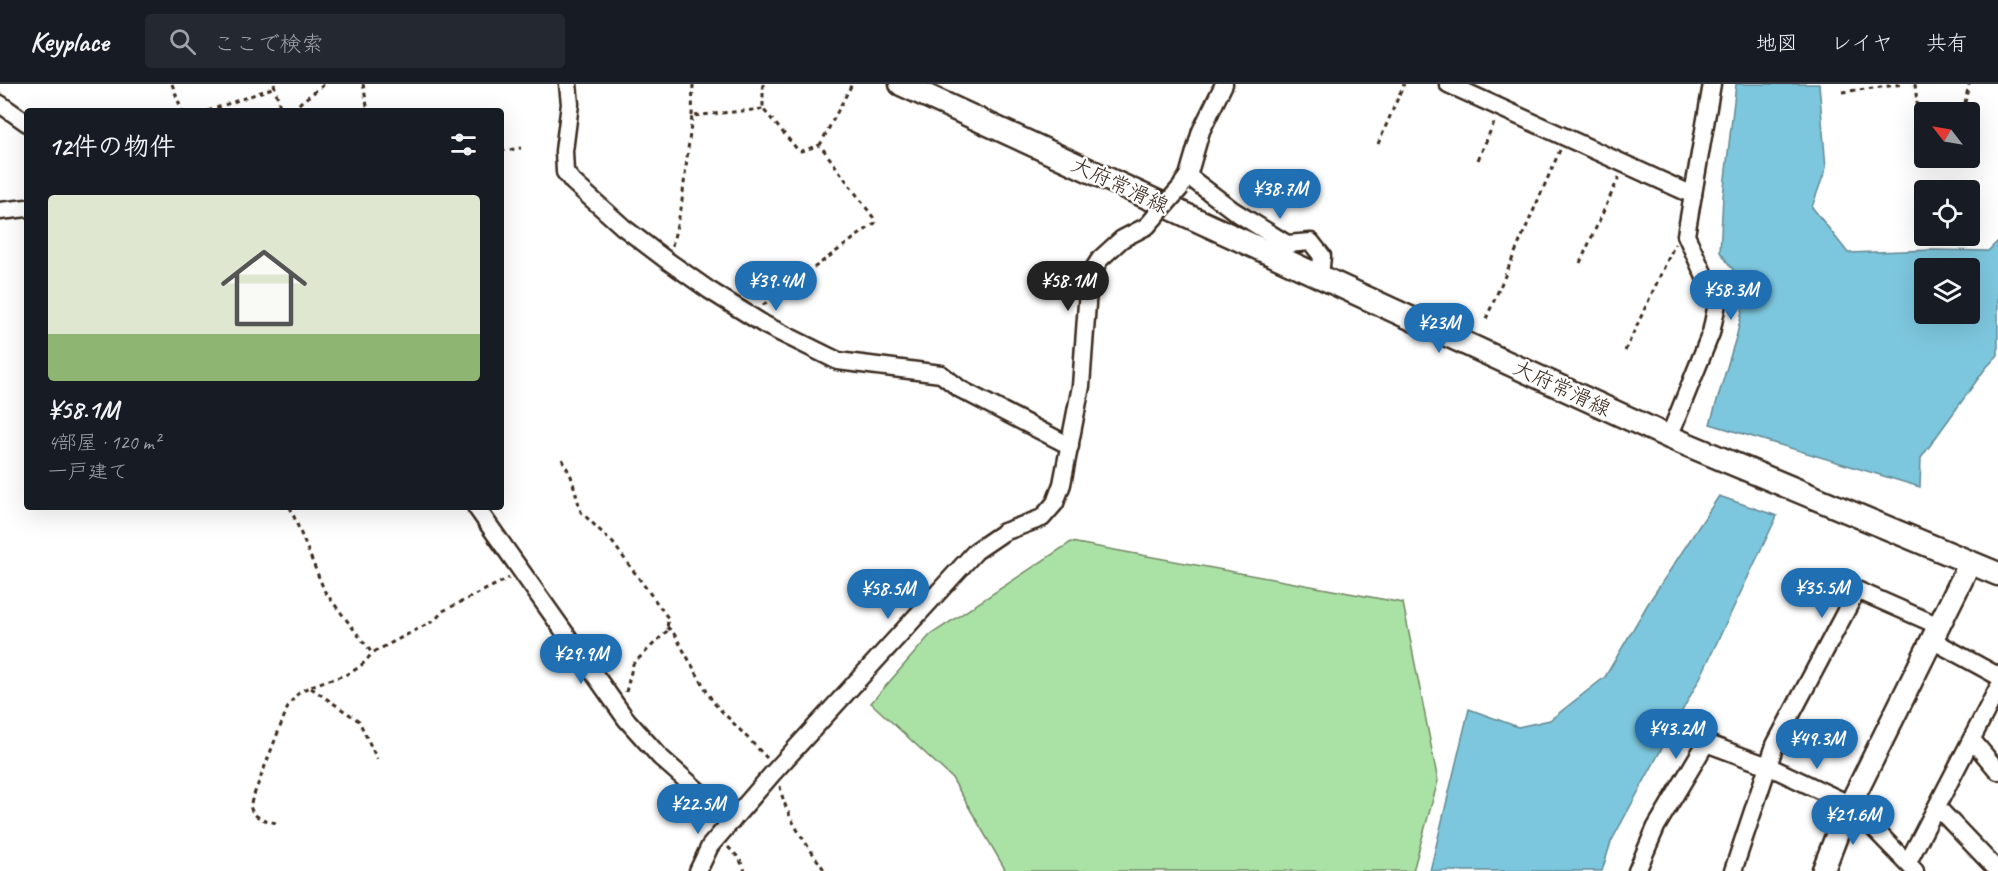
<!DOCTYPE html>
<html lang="ja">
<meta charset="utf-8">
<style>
:root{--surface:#171b24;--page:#242831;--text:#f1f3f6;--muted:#9ea1a6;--line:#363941;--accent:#1f6fb2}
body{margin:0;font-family:Caveat,"Klee One",sans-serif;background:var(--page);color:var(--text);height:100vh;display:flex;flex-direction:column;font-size:22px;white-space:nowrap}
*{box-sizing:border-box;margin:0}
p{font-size:20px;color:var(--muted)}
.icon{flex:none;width:33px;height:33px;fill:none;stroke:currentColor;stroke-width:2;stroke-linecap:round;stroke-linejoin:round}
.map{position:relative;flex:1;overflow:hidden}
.side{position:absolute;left:24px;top:24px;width:480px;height:402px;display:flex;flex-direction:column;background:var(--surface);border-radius:6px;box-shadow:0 6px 24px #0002}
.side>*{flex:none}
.needle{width:39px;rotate:301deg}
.fabs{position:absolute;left:1914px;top:18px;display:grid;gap:12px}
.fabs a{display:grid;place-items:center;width:66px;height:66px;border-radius:6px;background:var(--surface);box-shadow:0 6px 24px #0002;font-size:30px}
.price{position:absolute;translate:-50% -51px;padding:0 14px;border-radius:21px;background:var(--accent);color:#fff;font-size:20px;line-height:39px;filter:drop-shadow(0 2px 3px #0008)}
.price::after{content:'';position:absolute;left:50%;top:36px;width:18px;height:14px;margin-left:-9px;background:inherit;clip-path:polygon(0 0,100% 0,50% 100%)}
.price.on{background:#222;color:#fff}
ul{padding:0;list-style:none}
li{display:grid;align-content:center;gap:12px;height:318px;padding:0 24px}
li span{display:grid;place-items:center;height:186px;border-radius:6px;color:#555}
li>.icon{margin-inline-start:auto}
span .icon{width:108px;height:108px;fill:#fffc;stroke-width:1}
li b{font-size:26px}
h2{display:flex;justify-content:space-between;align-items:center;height:72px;padding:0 24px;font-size:26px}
header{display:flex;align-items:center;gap:36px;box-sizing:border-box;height:84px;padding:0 30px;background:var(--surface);border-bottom:2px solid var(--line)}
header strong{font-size:28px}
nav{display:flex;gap:33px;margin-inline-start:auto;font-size:21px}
.search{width:420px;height:54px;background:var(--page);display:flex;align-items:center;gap:15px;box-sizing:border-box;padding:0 21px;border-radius:6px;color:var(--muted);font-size:22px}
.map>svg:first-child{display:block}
</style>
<header>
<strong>Keyplace</strong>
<div class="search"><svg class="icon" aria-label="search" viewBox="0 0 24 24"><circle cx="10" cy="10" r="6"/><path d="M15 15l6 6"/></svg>ここで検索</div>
<nav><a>地図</a><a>レイヤ</a><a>共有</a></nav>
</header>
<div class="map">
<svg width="1998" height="787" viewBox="0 0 1998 787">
<rect width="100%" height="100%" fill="#fff"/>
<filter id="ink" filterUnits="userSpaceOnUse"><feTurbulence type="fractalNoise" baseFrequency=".0167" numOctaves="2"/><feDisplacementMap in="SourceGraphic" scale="12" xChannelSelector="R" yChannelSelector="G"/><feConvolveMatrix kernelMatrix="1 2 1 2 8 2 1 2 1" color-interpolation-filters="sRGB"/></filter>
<g filter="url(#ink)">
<polygon fill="#aae2a6" stroke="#728662" stroke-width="1.5" points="1071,458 1403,519 1438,697 1413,787 1006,787 952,694 871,619 930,551"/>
<g fill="#7dc7de" stroke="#638891" stroke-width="1.5" fill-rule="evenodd">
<path d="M1736 0H1819L1826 84 1812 123 1848 169 1932 166 1988 167 1998 157V271L1985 285 1921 374 1920 403 1710 340 1737 250 1747 205 1720 168 1723 112ZM1924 184H1970V230H1924Z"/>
<polygon points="1719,412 1777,432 1700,594 1611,758 1602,787 1430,787 1469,625 1518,643 1550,636 1605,593 1649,518"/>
</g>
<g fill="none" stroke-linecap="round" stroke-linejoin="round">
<defs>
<g id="minor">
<polyline points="568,0 570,20 564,67 565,88 573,98 623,143 665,175 709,206 765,241 838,277 941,290 960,305 1070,362"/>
<polyline points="1448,0 1693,111"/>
<polyline points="0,20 27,39"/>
<polyline points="1188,92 1234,127 1287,160 1311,158 1322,172 1320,193"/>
<polyline points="1183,99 1188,92 1201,47 1224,0"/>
<polyline points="0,127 27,124"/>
<polyline points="1669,353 1711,249 1717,220 1686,151 1712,0"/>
<polyline points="476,423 626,635 660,673 732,737"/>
<polyline points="1932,556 1998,592"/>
<polyline points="1972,656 1998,687"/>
<polyline points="1937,723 1998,787"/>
<polyline points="1908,778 1998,604"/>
<polyline points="698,787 710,762 773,689 976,467 1004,448 1042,434 1055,419 1062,400 1081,302 1089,192 1100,175 1122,155 1147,142"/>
<polyline points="1637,787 1656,743 1706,659 1768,682 1851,721 1915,787"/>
<polyline points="1733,787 1775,661 1857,506 1939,542"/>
</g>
<polyline id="tertiary" points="1823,787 1843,735 1970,479"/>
<polyline id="secondary" points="901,0 1669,353 1998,490"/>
</defs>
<use href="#minor" stroke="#3b2a1e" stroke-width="21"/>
<use href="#tertiary" stroke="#3b2a1e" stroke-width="26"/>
<use href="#secondary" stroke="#3b2a1e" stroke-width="27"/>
<g stroke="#3b2a1e" stroke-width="3" stroke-dasharray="4.5 4.5" stroke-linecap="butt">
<polyline points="172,0 182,27"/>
<polyline points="274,0 281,27"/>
<polyline points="363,0 368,27"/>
<polyline points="763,0 763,25 797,65 801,67 820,61"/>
<polyline points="1915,0 1921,57"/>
<polyline points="1842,8 1904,0"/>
<polyline points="208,27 275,3"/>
<polyline points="293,27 301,18 325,0"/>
<polyline points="1963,28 1969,0"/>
<polyline points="692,32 693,0"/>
<polyline points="1378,60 1404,0"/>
<polyline points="501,67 521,64"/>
<polyline points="1478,76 1495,36"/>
<polyline points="672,162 681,125 692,32 763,25"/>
<polyline points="1580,179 1619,93"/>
<polyline points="763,221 875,139 873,133 820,61 852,0"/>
<polyline points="1486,235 1560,66"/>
<polyline points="1625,267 1675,160"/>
<polyline points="562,375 571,392 581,428 613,459 668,534 667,547 633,580 626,608"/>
<polyline points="290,423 325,508 372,569 435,536 443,527 509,494"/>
<polyline points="667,543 673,548 713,618 767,674"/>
<polyline points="311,604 359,637 377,675"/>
<path d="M780 702C785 733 808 762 825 787"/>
<path d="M276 739C265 736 252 734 250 721L287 625C291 618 295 611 302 607 328 591 352 598 372 569"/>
<polyline points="728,763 739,774 745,787"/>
</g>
<use href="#minor" stroke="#fff" stroke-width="16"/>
<use href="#tertiary" stroke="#fff" stroke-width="21"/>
<use href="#secondary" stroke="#fff" stroke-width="22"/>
<defs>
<polyline id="minor-bridge" points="1147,142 1181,103"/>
</defs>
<use href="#minor-bridge" stroke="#3b2a1e" stroke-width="21" stroke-linecap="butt"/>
<use href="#minor-bridge" stroke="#fff" stroke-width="16"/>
</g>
</g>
<g text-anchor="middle" stroke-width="4.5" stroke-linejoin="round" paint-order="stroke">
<g font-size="21" fill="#3b2a1e" stroke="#fff">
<text transform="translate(1120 101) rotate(25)" y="7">大府常滑線</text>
<text transform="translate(1562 304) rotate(25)" y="7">大府常滑線</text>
</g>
</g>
</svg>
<div class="fabs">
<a><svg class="needle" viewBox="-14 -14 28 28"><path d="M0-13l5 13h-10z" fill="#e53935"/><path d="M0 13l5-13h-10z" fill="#9ea1a6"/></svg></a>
<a><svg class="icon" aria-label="locate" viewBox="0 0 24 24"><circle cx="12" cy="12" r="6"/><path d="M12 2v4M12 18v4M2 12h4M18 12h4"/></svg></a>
<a><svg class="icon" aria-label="layers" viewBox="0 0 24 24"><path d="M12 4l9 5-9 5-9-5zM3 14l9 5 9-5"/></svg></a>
</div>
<b class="price" style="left:1280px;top:136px">¥38.7M</b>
<b class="price" style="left:776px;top:228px">¥39.4M</b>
<b class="price on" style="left:1068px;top:228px">¥58.1M</b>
<b class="price" style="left:1731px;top:237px">¥58.3M</b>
<b class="price" style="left:1439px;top:270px">¥23M</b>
<b class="price" style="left:1822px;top:535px">¥35.5M</b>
<b class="price" style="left:888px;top:536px">¥58.5M</b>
<b class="price" style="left:581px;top:601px">¥29.9M</b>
<b class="price" style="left:1676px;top:676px">¥43.2M</b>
<b class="price" style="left:1817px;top:686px">¥49.3M</b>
<b class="price" style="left:698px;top:751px">¥22.5M</b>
<b class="price" style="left:1853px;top:762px">¥21.6M</b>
<section class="side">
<h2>12件の物件<svg class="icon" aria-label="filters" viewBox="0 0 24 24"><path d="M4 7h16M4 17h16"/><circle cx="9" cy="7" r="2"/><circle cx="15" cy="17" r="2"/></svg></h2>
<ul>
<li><span style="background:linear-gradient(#dfe7d0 75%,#8fb573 0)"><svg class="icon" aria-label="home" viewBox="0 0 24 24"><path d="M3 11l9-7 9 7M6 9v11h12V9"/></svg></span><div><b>¥58.1M</b><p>4部屋 · 120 m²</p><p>一戸建て</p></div></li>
</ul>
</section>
</div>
